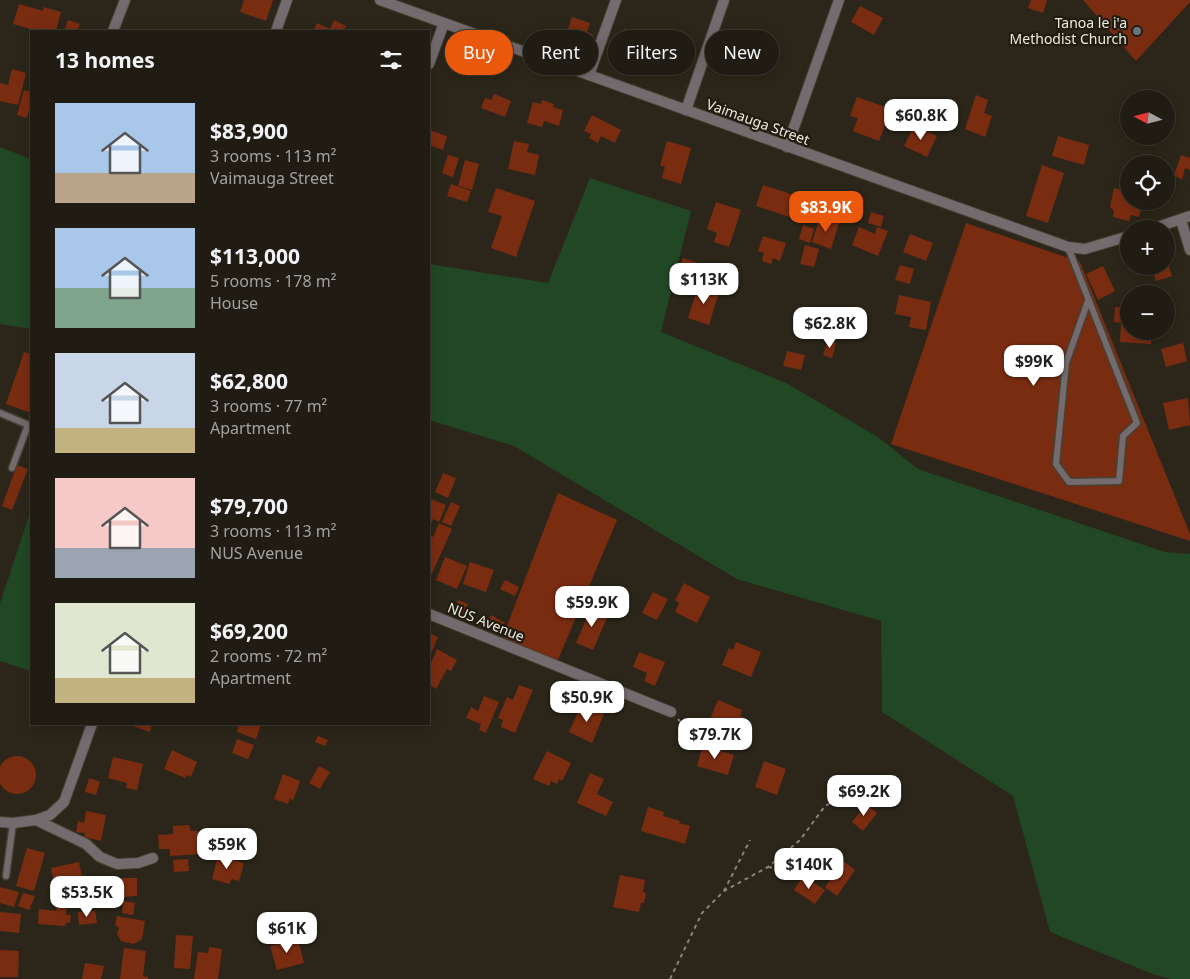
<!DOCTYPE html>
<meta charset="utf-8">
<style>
:root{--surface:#201c13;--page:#2d2921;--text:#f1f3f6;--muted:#a2a1a0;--line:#3d3a33;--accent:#ea580c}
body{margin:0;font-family:"Noto Sans",sans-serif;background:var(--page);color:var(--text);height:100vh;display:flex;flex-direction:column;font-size:19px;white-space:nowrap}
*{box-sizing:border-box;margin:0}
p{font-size:16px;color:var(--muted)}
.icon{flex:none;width:28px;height:28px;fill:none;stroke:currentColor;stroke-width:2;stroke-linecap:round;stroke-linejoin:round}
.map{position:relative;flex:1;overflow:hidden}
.details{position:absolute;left:30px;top:30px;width:400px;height:695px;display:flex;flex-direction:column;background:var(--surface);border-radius:0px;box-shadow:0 2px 12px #0003,0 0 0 1px var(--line)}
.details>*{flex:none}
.top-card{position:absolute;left:445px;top:30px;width:475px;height:45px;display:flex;gap:10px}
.needle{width:32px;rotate:277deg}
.controls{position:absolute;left:1120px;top:90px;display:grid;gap:10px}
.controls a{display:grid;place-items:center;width:55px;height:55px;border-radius:50%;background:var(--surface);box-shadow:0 2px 12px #0003,0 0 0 1px var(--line);font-size:25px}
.price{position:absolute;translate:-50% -42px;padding:0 11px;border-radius:10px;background:#fff;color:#222;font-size:16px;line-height:32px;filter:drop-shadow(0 1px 2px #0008)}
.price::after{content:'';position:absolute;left:50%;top:30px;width:15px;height:11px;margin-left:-8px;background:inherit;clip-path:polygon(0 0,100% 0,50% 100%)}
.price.current{background:var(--accent);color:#fff}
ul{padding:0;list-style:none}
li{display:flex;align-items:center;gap:15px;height:125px;padding:0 25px}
li span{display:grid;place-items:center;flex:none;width:140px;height:100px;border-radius:0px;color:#555}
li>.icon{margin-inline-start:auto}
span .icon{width:60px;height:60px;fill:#fffc;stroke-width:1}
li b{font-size:21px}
h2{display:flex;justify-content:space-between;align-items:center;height:60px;padding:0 25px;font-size:21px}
.pill{padding:0 18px;border-radius:22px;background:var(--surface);box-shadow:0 2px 12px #0003,0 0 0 1px var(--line);font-size:18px;line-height:45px}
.pill.current{background:var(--accent);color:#fff}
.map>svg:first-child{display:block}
</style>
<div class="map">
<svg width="1190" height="979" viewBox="0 0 1190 979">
<rect width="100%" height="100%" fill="#2b2619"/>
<g fill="#214725">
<polygon points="0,147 31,159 31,329 0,324"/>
<polygon points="590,178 691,211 661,332 786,383 878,437 918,469 1165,552 1190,554 1190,979 1172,979 1155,975 1050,932 1013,796 882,712 881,621 737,579 514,446 429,420 429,264 548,283"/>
<polygon points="31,510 31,671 0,661 0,603"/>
</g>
<g fill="#7a2c11">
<polygon points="244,0 273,0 266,21 240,12"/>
<polygon points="1031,0 1047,0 1043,13 1028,8"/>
<polygon points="1083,0 1190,0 1190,2 1136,61"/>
<polygon points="19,4 43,11 44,7 61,12 56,31 38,31 13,24"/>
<polygon points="860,6 883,18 874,35 851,22"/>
<polygon points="572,17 590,23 587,32 593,34 588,48 581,46 579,49 563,43"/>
<polygon points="68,20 80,24 77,31 64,31"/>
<polygon points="334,20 346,26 344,31 313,31 317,23 330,29"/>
<polygon points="624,29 646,35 635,74 613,68"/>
<polygon points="741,48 766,57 759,76 750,72 748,76 733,70"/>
<polygon points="12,69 26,73 18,105 0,101 0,83 8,85"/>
<polygon points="24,90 31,92 31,104 27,118 17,115"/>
<polygon points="494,94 511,101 505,117 481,108 485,98 491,100"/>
<polygon points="976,95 988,100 984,113 992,116 985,137 965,129"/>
<polygon points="857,97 891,109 879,141 853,131 858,118 850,116"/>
<polygon points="542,100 554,104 553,107 563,110 559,126 544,121 542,127 527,123 533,102 541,104"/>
<polygon points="592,115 621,130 615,143 601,136 598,143 589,138 591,134 584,131"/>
<polygon points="914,126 937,136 927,157 904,146"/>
<polygon points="429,130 447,136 443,150 429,145"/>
<polygon points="1058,136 1089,145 1084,165 1052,156"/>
<polygon points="514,141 529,144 527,152 539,155 535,175 508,169"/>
<polygon points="667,141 691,148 681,184 662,178 665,167 660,165"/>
<polygon points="448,155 459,158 453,177 442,173"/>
<polygon points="1181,155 1190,158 1190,170 1185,168 1182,180 1174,175"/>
<polygon points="465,160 479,164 472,190 458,186"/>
<polygon points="1042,165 1064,173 1048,223 1026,216"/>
<polygon points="451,184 471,191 467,202 447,196"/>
<polygon points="763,185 797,196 790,217 756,206"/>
<polygon points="496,188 535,201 516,257 491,248 502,216 488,212"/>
<polygon points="1114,188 1129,192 1129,201 1143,201 1139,217 1131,215 1129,221 1113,217 1114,211 1110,207"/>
<polygon points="840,193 849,197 846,205 837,202"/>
<polygon points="716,202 741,210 729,247 714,242 717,233 707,229"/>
<polygon points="871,212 884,216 881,227 868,223"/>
<polygon points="820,217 839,223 831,249 812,242"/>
<polygon points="966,223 1080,262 1190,534 1190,541 891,444"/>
<polygon points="803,225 814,229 810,243 799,239"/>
<polygon points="859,227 875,234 877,227 888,231 878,256 852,245"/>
<polygon points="910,234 933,243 926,261 903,252"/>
<polygon points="763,236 786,243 780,261 773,258 771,264 762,261 764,253 758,251"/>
<polygon points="805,245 819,249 814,267 800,264"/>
<polygon points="683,258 698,263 690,287 675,282"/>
<polygon points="1167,261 1172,276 1156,281 1151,266 1166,266"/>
<polygon points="900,265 914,269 910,284 895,280"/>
<polygon points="1103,266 1115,291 1098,300 1086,274"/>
<polygon points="711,286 720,289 709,325 688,318 697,290 703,292"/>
<polygon points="899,295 931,302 926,330 909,327 911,317 895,314"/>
<polygon points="1115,307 1129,307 1129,331 1151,331 1151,344 1120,342 1121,323 1114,322"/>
<polygon points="828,340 836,343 832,358 823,355"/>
<polygon points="1183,343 1187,361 1166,367 1161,349"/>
<polygon points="787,351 805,355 801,370 783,366"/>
<polygon points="24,352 31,354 31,413 6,404"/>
<polygon points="1188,398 1190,425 1169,430 1163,403"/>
<polygon points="17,465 28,469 12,510 2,506"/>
<polygon points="443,473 456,478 448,498 435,492"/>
<polygon points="558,493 617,520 557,662 502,639"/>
<polygon points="431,499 446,505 439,522 433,519 429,529 429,506"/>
<polygon points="451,502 460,506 451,526 442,522"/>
<polygon points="439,523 452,529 429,580 429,535 433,537"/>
<polygon points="445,557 467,566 457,589 436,580"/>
<polygon points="470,562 494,570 486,592 463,584"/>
<polygon points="505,580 519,587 515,596 500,589"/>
<polygon points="684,583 710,597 697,623 675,612 679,603 675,600"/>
<polygon points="653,592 668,599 657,620 642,613"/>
<polygon points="458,600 468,604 464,616 453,612"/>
<polygon points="592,606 609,613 593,650 576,643"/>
<polygon points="491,615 505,623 501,631 486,625"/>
<polygon points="429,633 438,637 429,659"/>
<polygon points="736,642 761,652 751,677 722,665 729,648 733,650"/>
<polygon points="437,649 457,660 451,671 447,669 436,689 429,685 429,668"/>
<polygon points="639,652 665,662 655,686 644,681 647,673 633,667"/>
<polygon points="519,685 533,690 515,733 501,727 503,720 498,718 507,697 513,700"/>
<polygon points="484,696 499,702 486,733 479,730 481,724 466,718 471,707 478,711"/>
<polygon points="718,700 742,710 740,716 744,717 739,730 735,728 733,734 708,724"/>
<polygon points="582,704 604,714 592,743 569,732"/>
<polygon points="127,724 152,724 150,732"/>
<polygon points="239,724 252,725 253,724 261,724 256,739 237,732"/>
<polygon points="318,736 328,740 325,746 315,742"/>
<polygon points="237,739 254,745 248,759 232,753"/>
<polygon points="703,745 734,755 728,775 697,766"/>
<polygon points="172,750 197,762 191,777 187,775 185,778 164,769"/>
<polygon points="547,751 571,763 562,781 559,779 557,784 551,781 549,786 533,779"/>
<circle cx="17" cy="775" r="19"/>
<polygon points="113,757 143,764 137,790 126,788 127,783 108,778"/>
<polygon points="764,761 786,769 777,795 755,787"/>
<polygon points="319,766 330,772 320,789 309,783"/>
<polygon points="590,773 604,779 597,794 613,802 606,816 577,803"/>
<polygon points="283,774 300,781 293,801 290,798 288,804 274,799"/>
<polygon points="89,778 100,782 96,795 85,792"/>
<polygon points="866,804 877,813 863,831 852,822"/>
<polygon points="648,807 664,812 663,816 680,821 679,823 690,826 685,844 641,831"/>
<polygon points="86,811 106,815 101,841 84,837 85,833 76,832 78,821 84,823"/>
<polygon points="189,825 191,831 198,831 200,854 170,856 170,849 159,849 158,835 173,834 173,826"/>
<polygon points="27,848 45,853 34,891 16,886"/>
<polygon points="218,856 244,863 239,881 232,879 229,884 212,879"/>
<polygon points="188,859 189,871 174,872 173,860"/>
<polygon points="843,861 855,870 837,896 825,887 831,879 825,875 833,862 839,867"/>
<polygon points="79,862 83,883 50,890 49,884 54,883 51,868"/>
<polygon points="620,875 645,880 643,892 646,893 644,903 641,903 639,912 613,907"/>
<polygon points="803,876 825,890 815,904 794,890"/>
<polygon points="121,878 137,878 137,896 121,897"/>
<polygon points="0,887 19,892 14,907 0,903"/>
<polygon points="23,893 35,896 29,910 18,906"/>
<polygon points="123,901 135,903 133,915 122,913"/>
<polygon points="57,902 67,903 66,915 71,915 70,923 66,923 65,926 38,924 39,909 56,911"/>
<polygon points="95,911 97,923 79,925 78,912"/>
<polygon points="0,912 21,914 19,933 0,931"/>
<polygon points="117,916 145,921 142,939 134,944 121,941 117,934 119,928 115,925"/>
<polygon points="176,935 193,936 190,969 174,968"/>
<polygon points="298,939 304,963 277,970 270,946"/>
<polygon points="209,947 222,949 218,979 194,979 198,952 208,953"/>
<polygon points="124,948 146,951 143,976 148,977 148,979 120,979"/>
<polygon points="0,950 19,951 18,977 0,977"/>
<polygon points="85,963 104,966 101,979 82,979"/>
</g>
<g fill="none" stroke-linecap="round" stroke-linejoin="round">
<defs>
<g id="lane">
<polyline points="1068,247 1137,423 1123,436 1119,481 1069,482 1056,464 1066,363 1088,301"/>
<polyline points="0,413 31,426"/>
<polyline points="12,468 28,425"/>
<polyline points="6,876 13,823"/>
</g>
<g id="street">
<polyline points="380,0 1068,247 1085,249 1129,236"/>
<polyline points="113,31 125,0"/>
<polyline points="276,31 287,0"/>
<polyline points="429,64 444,23"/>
<polyline points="589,75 616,0"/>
<polyline points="686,110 724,0"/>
<polyline points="787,147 839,0"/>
<polyline points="1181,220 1190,250"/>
<polyline points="1152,229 1190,216"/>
<polyline points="429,614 671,712"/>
<polyline points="36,820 86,844 100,857 117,864 138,863 153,858"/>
<polyline points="0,822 13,823 36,820 50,815 64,802 92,724"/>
</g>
</defs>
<use href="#lane" stroke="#464135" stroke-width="9"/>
<use href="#street" stroke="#464135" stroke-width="12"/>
<g stroke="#878379" stroke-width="2" stroke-dasharray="4 4" stroke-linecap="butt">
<polyline points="678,719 690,733"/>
<polyline points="768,867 799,871 811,877"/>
<polyline points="724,891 750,840"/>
<polyline points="670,979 702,913 724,891 768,867 800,840 825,806 838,799 854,799"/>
</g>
<use href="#lane" stroke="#736b6d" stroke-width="6"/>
<use href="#street" stroke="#736b6d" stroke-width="10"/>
</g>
<circle fill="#6b7280" stroke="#211c10" stroke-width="2" cx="1137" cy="31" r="5"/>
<g text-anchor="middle" stroke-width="4.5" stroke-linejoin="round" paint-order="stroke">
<g font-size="14" fill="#edeae2" stroke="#211c10" text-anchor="end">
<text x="1127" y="28">Tanoa le i'a<tspan x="1127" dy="16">Methodist Church</tspan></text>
</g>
<g font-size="14" fill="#edeae2" stroke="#211c10">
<text transform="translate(758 122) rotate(20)" y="5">Vaimauga Street</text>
<text transform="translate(486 622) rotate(22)" y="5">NUS Avenue</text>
</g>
</g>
</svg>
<div class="controls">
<a><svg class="needle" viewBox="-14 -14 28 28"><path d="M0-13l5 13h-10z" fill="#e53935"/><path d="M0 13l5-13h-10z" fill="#a2a1a0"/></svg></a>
<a><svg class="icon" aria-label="locate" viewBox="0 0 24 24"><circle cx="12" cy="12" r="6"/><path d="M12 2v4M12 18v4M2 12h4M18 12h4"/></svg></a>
<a>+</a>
<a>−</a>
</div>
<b class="price" style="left:921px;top:141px">$60.8K</b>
<b class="price current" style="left:826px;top:233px">$83.9K</b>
<b class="price" style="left:704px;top:305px">$113K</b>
<b class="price" style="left:830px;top:349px">$62.8K</b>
<b class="price" style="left:1034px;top:387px">$99K</b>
<b class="price" style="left:592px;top:628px">$59.9K</b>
<b class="price" style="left:587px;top:723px">$50.9K</b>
<b class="price" style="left:715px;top:760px">$79.7K</b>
<b class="price" style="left:864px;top:817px">$69.2K</b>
<b class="price" style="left:227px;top:870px">$59K</b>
<b class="price" style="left:809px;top:890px">$140K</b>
<b class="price" style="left:87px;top:918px">$53.5K</b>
<b class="price" style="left:287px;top:954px">$61K</b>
<div class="top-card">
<a class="pill current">Buy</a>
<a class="pill">Rent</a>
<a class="pill">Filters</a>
<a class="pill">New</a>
</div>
<section class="details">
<h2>13 homes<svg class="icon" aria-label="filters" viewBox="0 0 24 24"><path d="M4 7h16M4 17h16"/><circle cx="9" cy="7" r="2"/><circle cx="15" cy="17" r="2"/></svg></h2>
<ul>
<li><span style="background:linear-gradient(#a9c7e8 70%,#b9a48a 0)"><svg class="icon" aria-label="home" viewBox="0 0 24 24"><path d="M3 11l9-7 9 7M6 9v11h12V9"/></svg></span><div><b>$83,900</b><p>3 rooms · 113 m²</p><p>Vaimauga Street</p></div></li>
<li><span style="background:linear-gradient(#a9c7e8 60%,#7fa58c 0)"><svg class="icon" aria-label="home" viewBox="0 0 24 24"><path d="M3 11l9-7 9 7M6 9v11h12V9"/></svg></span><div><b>$113,000</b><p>5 rooms · 178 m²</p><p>House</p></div></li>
<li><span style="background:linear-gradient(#c9d6e8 75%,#c2b280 0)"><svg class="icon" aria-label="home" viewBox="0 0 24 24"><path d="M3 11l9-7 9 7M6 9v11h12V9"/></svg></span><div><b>$62,800</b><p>3 rooms · 77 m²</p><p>Apartment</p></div></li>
<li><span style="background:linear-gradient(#f6c9c9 70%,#9aa5b1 0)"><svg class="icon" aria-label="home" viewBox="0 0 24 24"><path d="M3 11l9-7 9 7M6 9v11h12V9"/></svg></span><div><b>$79,700</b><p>3 rooms · 113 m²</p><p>NUS Avenue</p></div></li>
<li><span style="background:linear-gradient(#dfe7d0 75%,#c2b280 0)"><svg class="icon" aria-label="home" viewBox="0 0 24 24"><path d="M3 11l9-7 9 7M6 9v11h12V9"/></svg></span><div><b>$69,200</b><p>2 rooms · 72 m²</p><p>Apartment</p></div></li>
</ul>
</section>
</div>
